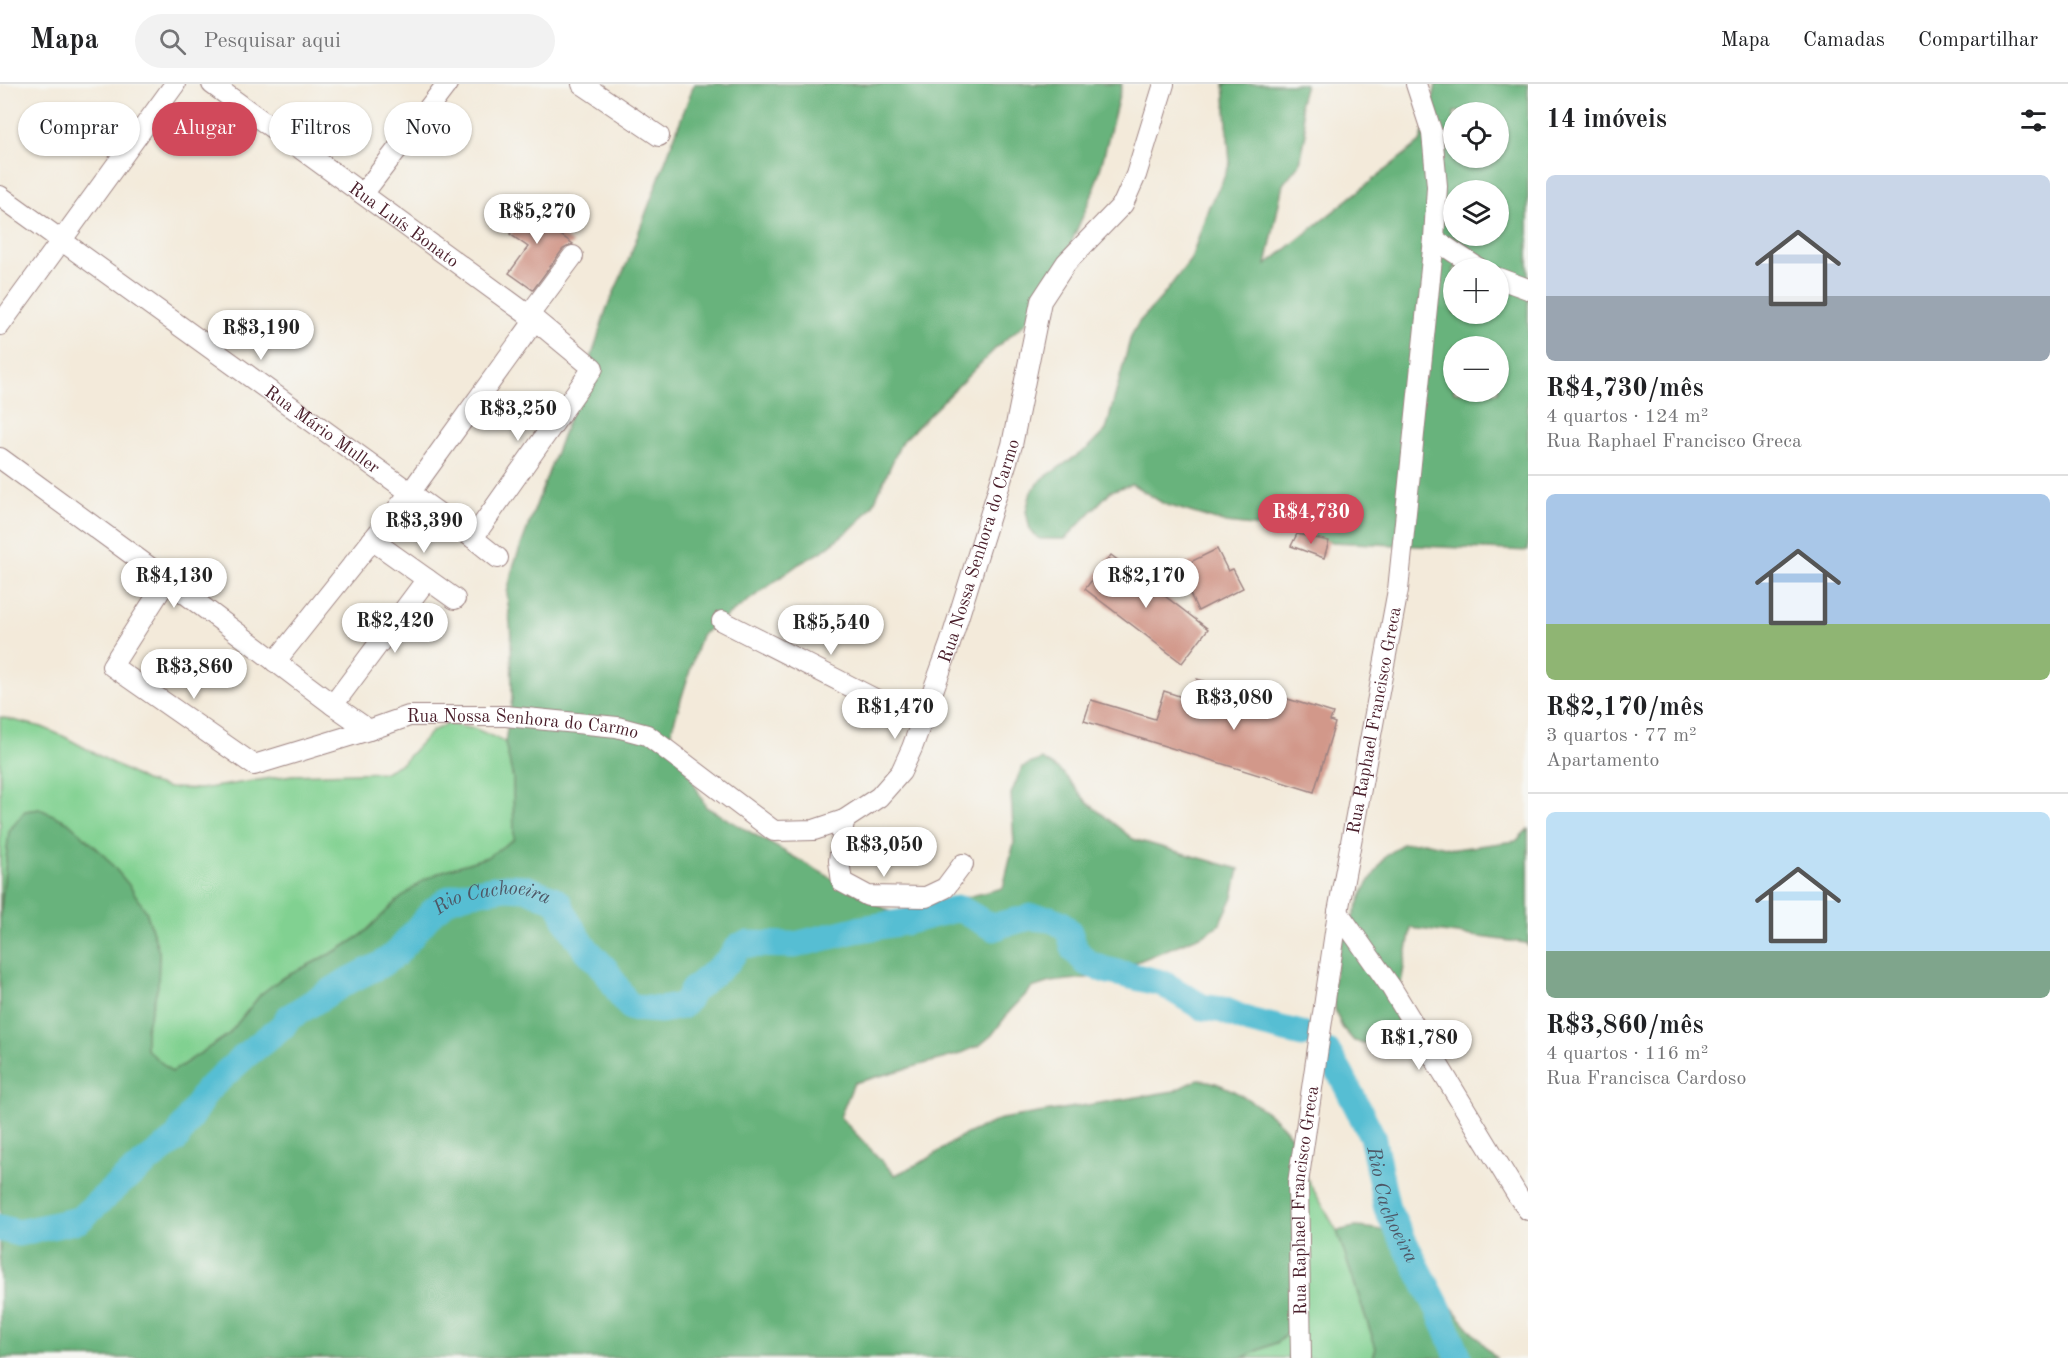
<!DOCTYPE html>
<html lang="pt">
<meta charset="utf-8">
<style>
:root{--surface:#fff;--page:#f2f2f2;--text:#202124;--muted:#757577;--line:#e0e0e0;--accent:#d1495b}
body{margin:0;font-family:"Old Standard TT",serif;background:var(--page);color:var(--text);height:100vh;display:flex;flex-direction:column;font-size:22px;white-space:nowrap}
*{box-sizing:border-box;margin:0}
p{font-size:20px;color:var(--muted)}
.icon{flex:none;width:33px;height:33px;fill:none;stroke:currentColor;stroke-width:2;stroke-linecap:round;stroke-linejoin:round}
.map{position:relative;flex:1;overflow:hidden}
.panel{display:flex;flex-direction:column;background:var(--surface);width:540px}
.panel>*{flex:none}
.banner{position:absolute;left:18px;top:18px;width:570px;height:54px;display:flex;gap:12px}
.buttons{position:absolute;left:1443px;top:18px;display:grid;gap:12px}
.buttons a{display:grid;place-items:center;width:66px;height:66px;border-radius:50%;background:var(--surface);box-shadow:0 2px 4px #0004;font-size:30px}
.price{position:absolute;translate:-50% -51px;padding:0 14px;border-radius:21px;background:#fff;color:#222;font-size:20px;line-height:39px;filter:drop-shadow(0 2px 3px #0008)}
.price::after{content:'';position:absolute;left:50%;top:36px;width:18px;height:14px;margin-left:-9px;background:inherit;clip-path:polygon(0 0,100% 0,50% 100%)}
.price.selected{background:var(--accent);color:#fff}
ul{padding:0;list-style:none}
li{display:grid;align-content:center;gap:12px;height:318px;padding:0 18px}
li+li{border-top:2px solid var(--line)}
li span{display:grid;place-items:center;height:186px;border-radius:9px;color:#555}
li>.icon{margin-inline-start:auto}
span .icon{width:108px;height:108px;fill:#fffc;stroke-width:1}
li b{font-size:26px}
h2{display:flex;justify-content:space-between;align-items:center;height:72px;padding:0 18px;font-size:26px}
.tag{padding:0 21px;border-radius:27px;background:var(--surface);box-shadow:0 2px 4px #0004;font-size:21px;line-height:54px}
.tag.selected{background:var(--accent);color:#fff}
header{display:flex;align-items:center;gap:36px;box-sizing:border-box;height:84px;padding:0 30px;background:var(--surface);border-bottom:2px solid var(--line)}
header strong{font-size:28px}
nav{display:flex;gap:33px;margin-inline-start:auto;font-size:21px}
.search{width:420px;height:54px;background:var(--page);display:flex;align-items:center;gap:15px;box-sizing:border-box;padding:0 21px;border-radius:33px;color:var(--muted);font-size:22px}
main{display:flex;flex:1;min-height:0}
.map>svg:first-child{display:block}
</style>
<header>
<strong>Mapa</strong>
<div class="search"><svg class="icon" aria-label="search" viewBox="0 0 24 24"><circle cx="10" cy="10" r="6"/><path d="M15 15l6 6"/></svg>Pesquisar aqui</div>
<nav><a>Mapa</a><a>Camadas</a><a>Compartilhar</a></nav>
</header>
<main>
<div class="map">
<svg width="1528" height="1274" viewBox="0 0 1528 1274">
<rect width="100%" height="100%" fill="#f6f6f2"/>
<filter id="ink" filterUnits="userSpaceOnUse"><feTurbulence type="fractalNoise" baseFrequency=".0167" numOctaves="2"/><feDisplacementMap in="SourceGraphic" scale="12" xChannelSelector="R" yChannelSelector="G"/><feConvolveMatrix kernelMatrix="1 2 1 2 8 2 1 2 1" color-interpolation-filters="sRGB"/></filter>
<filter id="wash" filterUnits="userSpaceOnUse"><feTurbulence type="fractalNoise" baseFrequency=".008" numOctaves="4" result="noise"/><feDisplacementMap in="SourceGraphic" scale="24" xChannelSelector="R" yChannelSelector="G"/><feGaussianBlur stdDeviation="1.35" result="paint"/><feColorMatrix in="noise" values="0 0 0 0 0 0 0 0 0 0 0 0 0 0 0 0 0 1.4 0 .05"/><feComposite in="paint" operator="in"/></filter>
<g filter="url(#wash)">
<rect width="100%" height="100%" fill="#f3eada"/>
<g fill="#81d191" stroke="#66785e" stroke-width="1.5">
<polygon points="0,633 42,643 65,653 145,697 169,704 200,705 292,691 385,688 402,679 432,647 447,640 476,645 505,658 513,694 514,755 488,773 443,787 424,796 396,818 362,851 340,865 281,895 261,910 228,951 172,989 146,965 146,944 158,902 159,868 146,827 40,725 25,727 9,747 0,835"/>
<polygon points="1293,1070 1337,1147 1376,1264 1373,1274 1242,1274 1277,1258 1294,1244"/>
</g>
<g fill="#68b37b" stroke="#596953" stroke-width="1.5" fill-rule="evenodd">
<path d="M694 0H1122L1102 79 1092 111 1054 198 1042 218 1023 241 998 262 901 359 873 421 857 440 821 468 799 480 701 551 670 651 706 723 896 831 1003 804 1014 759 1011 710 1022 683 1042 675 1063 689 1087 718 1133 755 1239 785 1233 813 1220 840 1205 850 1112 888 1087 894 1050 898 1032 904 1010 927 992 951 980 961 957 971 854 999 840 1033 895 1091 926 1076 962 1052 1001 1035 1174 1007C1181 1004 1193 996 1200 996 1226 997 1279 1032 1292 1054L1302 1172 1294 1244 1277 1258 1242 1274H0V835L9 747 25 727 40 725 68 738 103 770 129 801 146 827 159 868 158 902 146 944V965L172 988 228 951 261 910 281 895 340 865 362 851 396 818 424 796 443 787 487 773 514 755 513 694 505 658 512 615 511 550 507 509 514 480 591 275 606 226 628 177Z"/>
<path d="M1224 0H1305L1300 19 1306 49 1300 79 1283 100 1266 181 1420 58 1432 21 1436 0H1528V467L1331 458 1270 444 1226 439 1164 420 1132 400 1111 407 1065 455H1040L1030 446 1026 427 1031 408 1042 395 1088 364 1106 346 1131 252 1139 238 1161 214 1191 175 1209 122 1222 98 1230 79ZM1454 28H1498V74H1454ZM1454 106H1498V152H1454ZM1454 184H1498V230H1454ZM1454 262H1498V308H1454Z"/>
<polygon points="1528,745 1528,863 1526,859 1411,844 1398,916 1398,936 1389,953 1374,961 1354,957 1342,943 1336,929 1332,905 1339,867 1364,806 1385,773 1402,760 1424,758 1455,765 1516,757"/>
<path d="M1355 1143C1392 1145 1411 1150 1431 1184 1436 1194 1439 1205 1445 1214 1459 1235 1479 1254 1496 1274H1373L1376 1264 1337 1147Z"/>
</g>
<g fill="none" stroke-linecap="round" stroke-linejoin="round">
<g stroke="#56bed3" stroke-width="27">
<path id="s1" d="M1328 969 1341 991 1372 1052 1387 1125 1438 1224 1459 1274"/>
<path id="s2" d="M0 1144 18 1149 79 1136 121 1098 176 1055 207 1006 247 970 282 943 288 934 346 898 380 881 396 870 433 827 449 815 468 809 506 803 525 804 551 814 559 819 567 837 584 863 605 885 625 917 632 924 661 926 681 922 687 916 693 906 728 877 739 862 747 860 795 861 855 846 905 838 951 826 960 825 994 844 1003 840 1031 833 1050 835 1060 839 1069 848 1075 866 1087 879 1105 886 1162 899 1202 923 1223 926 1249 937 1302 950"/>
</g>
</g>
<g id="blocks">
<g fill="#d2988a">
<polygon points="536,116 555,131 547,141 573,160 563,165 533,206 509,189 528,163 510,150"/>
<polygon points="1297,450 1329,457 1324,474 1291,462"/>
<polygon points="1217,465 1228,487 1233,485 1243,504 1198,527 1178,484"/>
<polygon points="1111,471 1208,545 1182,579 1085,505"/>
<polygon points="1197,595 1236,607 1239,600 1333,629 1330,637 1335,639 1314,708 1084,637 1091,616 1155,635 1164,607 1191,616"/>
</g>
</g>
</g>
<g filter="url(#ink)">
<use href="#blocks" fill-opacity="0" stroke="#9e8482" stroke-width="1.5"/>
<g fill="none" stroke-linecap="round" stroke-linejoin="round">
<defs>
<g id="minor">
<path id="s3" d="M212 0 535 236 593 284 473 454"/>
<polyline points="582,0 659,52"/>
<polyline points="363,110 447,0"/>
<path id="s4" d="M0 112 473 454 498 474"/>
<polyline points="1434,155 1478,184"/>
<polyline points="1498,194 1528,205"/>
<polyline points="529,231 573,172"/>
<polyline points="0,241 175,0"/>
<polyline points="0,374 167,496 333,621 369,646"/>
<polyline points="372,456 455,515"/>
<path id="s5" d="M167 496 112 582 254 681 369 646 409 632H506L617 643 647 651 774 747 814 746 844 736 879 713 901 688 912 664 950 560 1012 361 1041 217 1066 179 1123 120 1136 91 1164 0"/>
<polyline points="722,537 922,639"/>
<polyline points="275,578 410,409 535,236"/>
<polyline points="333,621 427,495"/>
<polyline points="844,736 839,777 842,798 868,812 926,813 945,804 963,780"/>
<polyline points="1338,828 1391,903 1518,1112 1528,1126"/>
<path id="s6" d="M1301 1274 1298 1099 1338 828 1398 506 1434 155 1437 102 1432 49 1416 0"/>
</g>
</defs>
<use href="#minor" stroke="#9e8482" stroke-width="22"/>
<use href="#minor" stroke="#fff" stroke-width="20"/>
</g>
</g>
<g text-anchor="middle" stroke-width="4.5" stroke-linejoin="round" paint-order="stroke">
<g font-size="18" fill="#4a1f2b" stroke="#f6f6f2">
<text dy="6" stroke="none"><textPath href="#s3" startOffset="238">Rua Luís Bonato</textPath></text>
<text dy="6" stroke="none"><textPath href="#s4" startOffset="398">Rua Mário Muller</textPath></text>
<text dy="6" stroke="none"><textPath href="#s5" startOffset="1218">Rua Nossa Senhora do Carmo</textPath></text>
<text dy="6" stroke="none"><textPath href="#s6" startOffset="644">Rua Raphael Francisco Greca</textPath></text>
<text dy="6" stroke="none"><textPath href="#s5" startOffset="552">Rua Nossa Senhora do Carmo</textPath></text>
<text dy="6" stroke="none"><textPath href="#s6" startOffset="158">Rua Raphael Francisco Greca</textPath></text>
</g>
<g font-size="20" font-style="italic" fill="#4e5766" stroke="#f6f6f2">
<text dy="7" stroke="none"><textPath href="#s2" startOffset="620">Rio Cachoeira</textPath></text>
<text dy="7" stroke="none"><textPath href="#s1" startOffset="166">Rio Cachoeira</textPath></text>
</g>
</g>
</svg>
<div class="buttons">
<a><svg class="icon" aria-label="locate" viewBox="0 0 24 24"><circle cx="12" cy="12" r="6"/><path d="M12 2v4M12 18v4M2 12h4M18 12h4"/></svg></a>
<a><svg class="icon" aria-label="layers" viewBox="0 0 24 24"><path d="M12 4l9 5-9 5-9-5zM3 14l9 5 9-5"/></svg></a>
<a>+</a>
<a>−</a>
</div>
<b class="price" style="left:537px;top:161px">R$5,270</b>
<b class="price" style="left:261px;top:277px">R$3,190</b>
<b class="price" style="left:518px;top:358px">R$3,250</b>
<b class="price selected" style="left:1311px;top:461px">R$4,730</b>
<b class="price" style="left:424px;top:470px">R$3,390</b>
<b class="price" style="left:174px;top:525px">R$4,130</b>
<b class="price" style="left:1146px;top:525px">R$2,170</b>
<b class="price" style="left:395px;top:570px">R$2,420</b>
<b class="price" style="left:831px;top:572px">R$5,540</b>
<b class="price" style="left:194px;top:616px">R$3,860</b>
<b class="price" style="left:1234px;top:647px">R$3,080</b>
<b class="price" style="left:895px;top:656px">R$1,470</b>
<b class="price" style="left:884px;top:794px">R$3,050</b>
<b class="price" style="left:1419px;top:987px">R$1,780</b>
<div class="banner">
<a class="tag">Comprar</a>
<a class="tag selected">Alugar</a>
<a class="tag">Filtros</a>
<a class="tag">Novo</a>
</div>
</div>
<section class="panel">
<h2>14 imóveis<svg class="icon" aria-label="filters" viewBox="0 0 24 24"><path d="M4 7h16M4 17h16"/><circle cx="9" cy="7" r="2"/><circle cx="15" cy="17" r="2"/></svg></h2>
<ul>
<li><span style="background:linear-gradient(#c9d6e8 65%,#9aa5b1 0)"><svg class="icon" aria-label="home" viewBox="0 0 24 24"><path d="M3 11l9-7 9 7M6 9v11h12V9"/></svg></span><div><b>R$4,730/mês</b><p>4 quartos · 124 m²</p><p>Rua Raphael Francisco Greca</p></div></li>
<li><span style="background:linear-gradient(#a9c7e8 70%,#8fb573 0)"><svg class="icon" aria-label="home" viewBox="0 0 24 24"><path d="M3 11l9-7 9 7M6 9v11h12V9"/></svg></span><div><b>R$2,170/mês</b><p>3 quartos · 77 m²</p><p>Apartamento</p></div></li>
<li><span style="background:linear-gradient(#bfe0f5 75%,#7fa58c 0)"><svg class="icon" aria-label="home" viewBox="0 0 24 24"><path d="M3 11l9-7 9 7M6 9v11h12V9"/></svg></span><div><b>R$3,860/mês</b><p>4 quartos · 116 m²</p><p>Rua Francisca Cardoso</p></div></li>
</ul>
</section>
</main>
